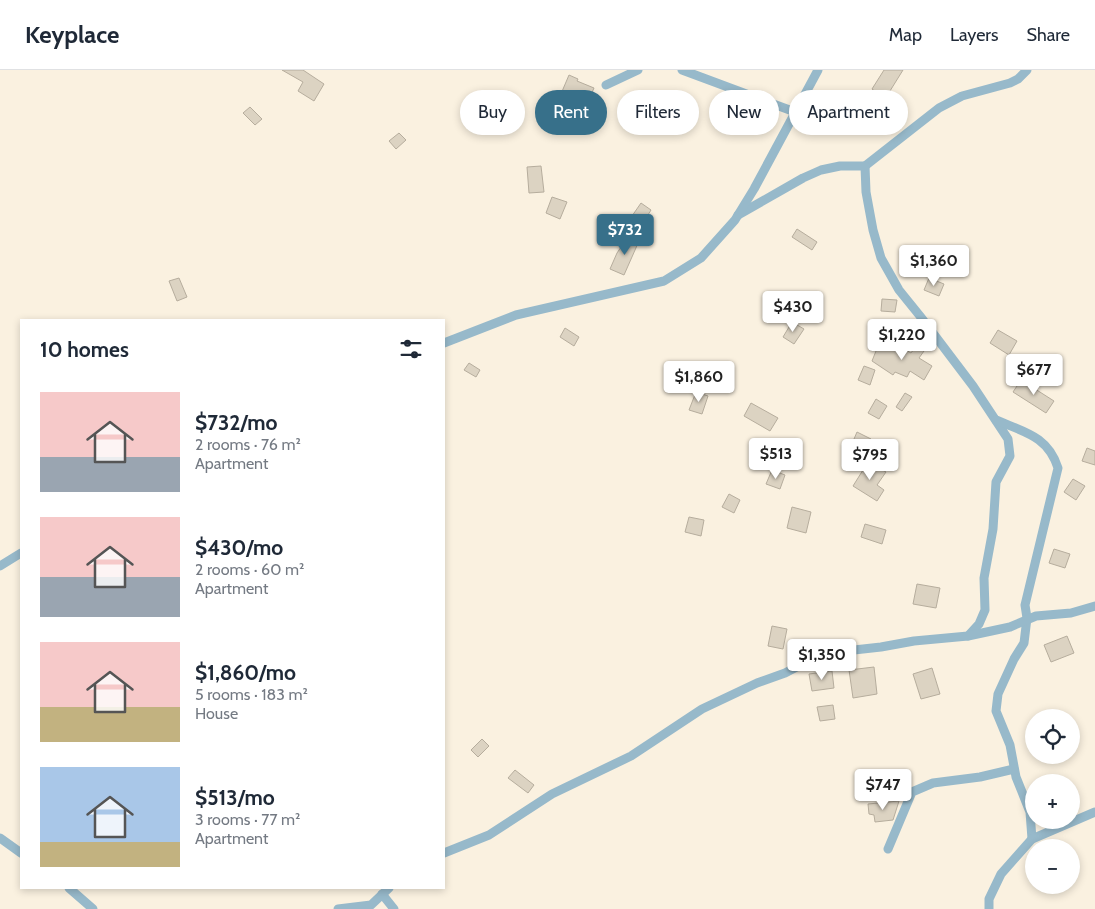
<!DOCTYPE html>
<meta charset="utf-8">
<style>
:root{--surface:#fff;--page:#f2f2f3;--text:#1f2937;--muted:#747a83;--line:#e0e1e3;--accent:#37708a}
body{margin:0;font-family:Cabin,sans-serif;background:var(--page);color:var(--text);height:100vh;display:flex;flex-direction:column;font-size:19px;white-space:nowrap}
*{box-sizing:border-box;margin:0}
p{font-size:16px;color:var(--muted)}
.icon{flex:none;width:28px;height:28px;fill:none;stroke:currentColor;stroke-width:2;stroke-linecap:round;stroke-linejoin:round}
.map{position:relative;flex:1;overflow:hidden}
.drawer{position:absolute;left:20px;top:249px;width:425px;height:570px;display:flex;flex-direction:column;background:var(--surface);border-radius:0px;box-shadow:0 2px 8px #0003}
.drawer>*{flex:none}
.banner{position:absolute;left:460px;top:20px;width:475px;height:45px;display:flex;gap:10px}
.buttons{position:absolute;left:1025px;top:639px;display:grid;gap:10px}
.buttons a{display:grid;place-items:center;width:55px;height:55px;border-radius:50%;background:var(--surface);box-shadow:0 2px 8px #0003;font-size:25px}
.price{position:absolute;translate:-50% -42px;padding:0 11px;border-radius:5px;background:#fff;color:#222;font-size:16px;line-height:32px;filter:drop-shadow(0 1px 2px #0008)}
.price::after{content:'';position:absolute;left:50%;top:30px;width:15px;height:11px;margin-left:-8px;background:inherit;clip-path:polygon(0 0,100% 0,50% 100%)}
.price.selected{background:var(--accent);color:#fff}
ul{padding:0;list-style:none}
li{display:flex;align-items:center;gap:15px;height:125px;padding:0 20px}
li span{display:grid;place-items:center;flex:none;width:140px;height:100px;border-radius:0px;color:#555}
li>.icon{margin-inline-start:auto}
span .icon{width:60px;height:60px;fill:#fffc;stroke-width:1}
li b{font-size:21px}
h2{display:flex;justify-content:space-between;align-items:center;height:60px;padding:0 20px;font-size:21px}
.pill{padding:0 18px;border-radius:22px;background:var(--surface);box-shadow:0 2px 8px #0003;font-size:18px;line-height:45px}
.pill.selected{background:var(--accent);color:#fff}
header{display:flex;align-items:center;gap:30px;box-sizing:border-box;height:70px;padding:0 25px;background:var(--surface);border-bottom:1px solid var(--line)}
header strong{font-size:24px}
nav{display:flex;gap:28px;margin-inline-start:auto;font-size:18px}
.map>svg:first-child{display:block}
</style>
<header>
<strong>Keyplace</strong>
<nav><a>Map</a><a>Layers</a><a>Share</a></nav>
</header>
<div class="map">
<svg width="1095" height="839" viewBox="0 0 1095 839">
<rect width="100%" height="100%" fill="#faf1e0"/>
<g fill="#dcd3c2" stroke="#b6ad9d">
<polygon points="282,0 303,0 324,14 314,31 298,21 303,12"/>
<polygon points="884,0 903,0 885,29 872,19"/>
<polygon points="569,5 578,9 577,11 594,18 590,27 582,23 573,45 555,38"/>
<polygon points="250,37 262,49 255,55 243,43"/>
<polygon points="399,63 406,70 396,79 389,71"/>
<polygon points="541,96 544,122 529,123 527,97"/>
<polygon points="552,127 567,132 560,149 546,143"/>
<polygon points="641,133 651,140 643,153 632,146"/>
<polygon points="797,159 817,172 812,180 792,167"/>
<polygon points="629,165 639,171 624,205 610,199 617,183"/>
<polygon points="179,208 187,227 177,231 169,211"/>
<polygon points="929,208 944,214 939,226 924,220"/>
<polygon points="882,229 897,230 895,242 881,241"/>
<polygon points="792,252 804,259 794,274 783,267"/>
<polygon points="565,258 579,267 574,276 560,267"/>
<polygon points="998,260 1017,271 1009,285 990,273"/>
<polygon points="894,273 911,283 916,276 924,281 919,288 932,296 924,310 910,301 907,307 895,302 893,305 872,291 878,276 890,280"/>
<polygon points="469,293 480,300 476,307 464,300"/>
<polygon points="864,296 875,300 870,315 858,310"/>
<polygon points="1021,310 1054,331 1046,343 1013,322"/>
<polygon points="696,322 708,326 702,344 689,340"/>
<polygon points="905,323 912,327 902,341 896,337"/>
<polygon points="876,329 887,336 879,349 868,343"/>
<polygon points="751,333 778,348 770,361 744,346"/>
<polygon points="857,362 871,369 864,382 851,376"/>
<polygon points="1087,378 1095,381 1095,395 1082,391"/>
<polygon points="868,392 886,402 877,415 884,420 877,431 853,416"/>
<polygon points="772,400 785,405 780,419 766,414"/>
<polygon points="1073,409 1085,416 1076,430 1064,422"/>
<polygon points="729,424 740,430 734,443 722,437"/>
<polygon points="792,437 811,442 806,463 787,458"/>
<polygon points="689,447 704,450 701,466 685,462"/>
<polygon points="865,454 886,460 882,474 861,467"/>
<polygon points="1054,479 1070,484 1065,498 1049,493"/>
<polygon points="917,514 940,518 936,538 913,534"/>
<polygon points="772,556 787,559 783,579 768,576"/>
<polygon points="1067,566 1074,583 1051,592 1044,575"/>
<polygon points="874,597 877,624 853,628 849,600"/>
<polygon points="932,598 940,624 921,629 913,604"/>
<polygon points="832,601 834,618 812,621 809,604"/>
<polygon points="833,635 835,649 820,651 817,637"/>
<polygon points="482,669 489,676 478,687 471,680"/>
<polygon points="515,700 534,715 528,723 508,708"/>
<polygon points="899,731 893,750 875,752 874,745 869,744 868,734"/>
</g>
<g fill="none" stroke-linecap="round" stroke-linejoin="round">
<g stroke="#97b9ca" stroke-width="9">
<polyline points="682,0 795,42"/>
<polyline points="606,15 638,0"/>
<polyline points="865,96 939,38 962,26 1010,13 1018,9 1027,0"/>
<polyline points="738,145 803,108 821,100 840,96 865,96 866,122 873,160 881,188 899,220 920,246 973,316 1008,369 1010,386 996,412 993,459 984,508 985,540 979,554 968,566"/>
<polyline points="444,273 516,245 664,211 701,188 735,150 754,119 818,0"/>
<path d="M996 350C1024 362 1048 366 1058 398L1025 535 1027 548 1024 573 1014 589 998 624 996 641 1010 675 1016 707 1030 742 1032 769"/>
<polyline points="0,496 21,483"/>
<polyline points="0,768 21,783"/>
<polyline points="888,779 912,722 933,713 980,707 1014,699"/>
<polyline points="444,783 489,765 552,724 631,686 702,639 757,613 785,603 814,588 845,581 881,577 914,571 968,566 1010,557 1036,546 1071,543 1095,536"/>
<polyline points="69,818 93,839"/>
<polyline points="382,824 394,839"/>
<polyline points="338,839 371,835 389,818"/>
<polyline points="989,839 989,829 1001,804 1032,769 1095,742"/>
</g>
</g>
</svg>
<div class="buttons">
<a><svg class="icon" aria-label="locate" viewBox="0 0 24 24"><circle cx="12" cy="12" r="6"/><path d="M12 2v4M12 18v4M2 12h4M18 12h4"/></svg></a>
<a>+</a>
<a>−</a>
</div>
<b class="price selected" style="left:625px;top:186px">$732</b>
<b class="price" style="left:934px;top:217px">$1,360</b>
<b class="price" style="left:793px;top:263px">$430</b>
<b class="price" style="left:902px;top:291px">$1,220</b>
<b class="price" style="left:1034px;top:326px">$677</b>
<b class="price" style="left:699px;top:333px">$1,860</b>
<b class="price" style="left:776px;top:410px">$513</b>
<b class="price" style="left:870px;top:411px">$795</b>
<b class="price" style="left:822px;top:611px">$1,350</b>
<b class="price" style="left:883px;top:741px">$747</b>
<div class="banner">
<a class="pill">Buy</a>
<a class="pill selected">Rent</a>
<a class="pill">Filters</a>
<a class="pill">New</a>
<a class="pill">Apartment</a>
</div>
<section class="drawer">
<h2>10 homes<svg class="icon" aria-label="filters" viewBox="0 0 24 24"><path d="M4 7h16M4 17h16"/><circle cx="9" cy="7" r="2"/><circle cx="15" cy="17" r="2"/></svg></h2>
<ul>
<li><span style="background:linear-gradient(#f6c9c9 65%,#9aa5b1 0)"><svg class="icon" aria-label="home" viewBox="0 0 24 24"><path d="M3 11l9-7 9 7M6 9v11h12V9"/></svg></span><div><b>$732/mo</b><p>2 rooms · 76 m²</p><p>Apartment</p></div></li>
<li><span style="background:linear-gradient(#f6c9c9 60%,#9aa5b1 0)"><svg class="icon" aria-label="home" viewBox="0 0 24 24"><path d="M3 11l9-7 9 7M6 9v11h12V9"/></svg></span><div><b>$430/mo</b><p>2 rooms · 60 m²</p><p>Apartment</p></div></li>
<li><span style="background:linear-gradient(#f6c9c9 65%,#c2b280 0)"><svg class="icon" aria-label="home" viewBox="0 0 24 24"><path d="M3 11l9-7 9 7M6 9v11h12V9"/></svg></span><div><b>$1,860/mo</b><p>5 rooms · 183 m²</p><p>House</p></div></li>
<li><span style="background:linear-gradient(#a9c7e8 75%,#c2b280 0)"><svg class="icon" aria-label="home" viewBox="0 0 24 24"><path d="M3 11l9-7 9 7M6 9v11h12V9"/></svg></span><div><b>$513/mo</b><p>3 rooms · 77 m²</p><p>Apartment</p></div></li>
</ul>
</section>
</div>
